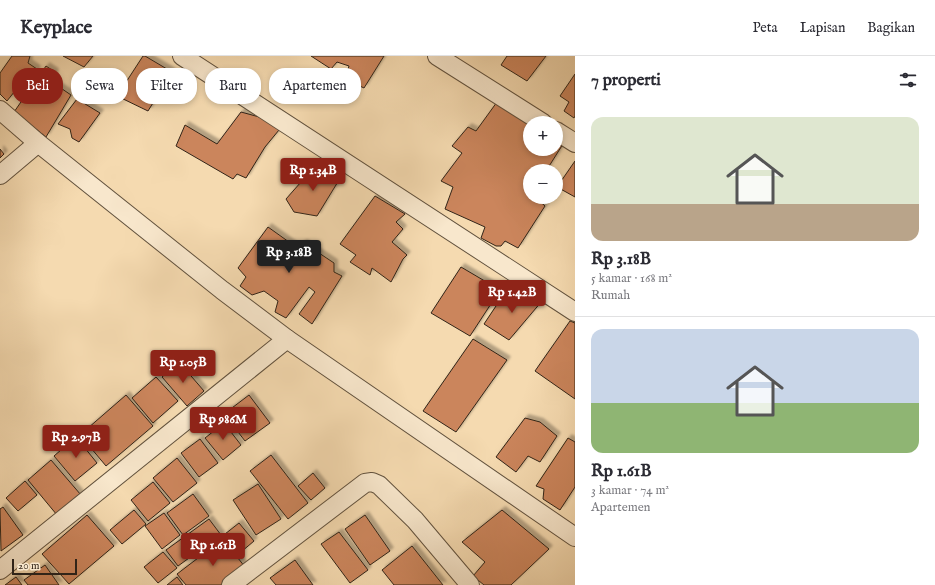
<!DOCTYPE html>
<html lang="id">
<meta charset="utf-8">
<style>
:root{--surface:#fff;--page:#f2f2f3;--text:#2b2b33;--muted:#7c7c81;--line:#e1e1e2;--accent:#8f2418}
body{margin:0;font-family:"IM FELL English",serif;background:var(--page);color:var(--text);height:100vh;display:flex;flex-direction:column;font-size:15px;white-space:nowrap}
*{box-sizing:border-box;margin:0}
p{font-size:13px;color:var(--muted)}
.icon{flex:none;width:22px;height:22px;fill:none;stroke:currentColor;stroke-width:2;stroke-linecap:round;stroke-linejoin:round}
.map{position:relative;flex:1;overflow:hidden}
.side{display:flex;flex-direction:column;background:var(--surface);width:360px}
.side>*{flex:none}
.banner{position:absolute;left:12px;top:12px;width:380px;height:36px;display:flex;gap:8px}
.fabs{position:absolute;left:523px;top:60px;display:grid;gap:8px}
.fabs a{display:grid;place-items:center;width:40px;height:40px;border-radius:50%;background:var(--surface);box-shadow:0 2px 6px #0003;font-size:20px}
.scale{position:absolute;left:12px;bottom:10px;width:65px;box-sizing:border-box;padding-left:4px;border:2px solid #312418;border-top:0;font-size:11px;line-height:14px;white-space:nowrap;color:#312418;-webkit-text-stroke:3px #f8e7cc;paint-order:stroke}
.price{position:absolute;translate:-50% -34px;padding:0 9px;border-radius:4px;background:var(--accent);color:#fff;font-size:13px;line-height:26px;filter:drop-shadow(0 1px 2px #0008)}
.price::after{content:'';position:absolute;left:50%;top:24px;width:12px;height:9px;margin-left:-6px;background:inherit;clip-path:polygon(0 0,100% 0,50% 100%)}
.price.current{background:#222;color:#fff}
ul{padding:0;list-style:none}
li{display:grid;align-content:center;gap:8px;height:212px;padding:0 16px}
li+li{border-top:1px solid var(--line)}
li span{display:grid;place-items:center;height:124px;border-radius:12px;color:#555}
li>.icon{margin-inline-start:auto}
span .icon{width:72px;height:72px;fill:#fffc;stroke-width:1}
li b{font-size:17px}
h2{display:flex;justify-content:space-between;align-items:center;height:48px;padding:0 16px;font-size:17px}
.chip{padding:0 14px;border-radius:16px;background:var(--surface);box-shadow:0 2px 6px #0003;font-size:14px;line-height:36px}
.chip.current{background:var(--accent);color:#fff}
header{display:flex;align-items:center;gap:24px;box-sizing:border-box;height:56px;padding:0 20px;background:var(--surface);border-bottom:1px solid var(--line)}
header strong{font-size:19px}
nav{display:flex;gap:22px;margin-inline-start:auto;font-size:14px}
main{display:flex;flex:1;min-height:0}
.map>svg:first-child{display:block}
</style>
<header>
<strong>Keyplace</strong>
<nav><a>Peta</a><a>Lapisan</a><a>Bagikan</a></nav>
</header>
<main>
<div class="map">
<svg width="575" height="529" viewBox="0 0 575 529">
<defs>
<filter id="shadow"><feDropShadow dx="3.5" dy="-3.5" stdDeviation="1" flood-color="#0004"/></filter>
</defs>
<rect width="100%" height="100%" fill="#f5dab0"/>
<filter id="stains"><feTurbulence type="fractalNoise" baseFrequency=".005" numOctaves="4"/><feColorMatrix values="0 0 0 0 .2 0 0 0 0 .09 0 0 0 0 .02 0 0 0 .5 -.17"/></filter>
<radialGradient id="worn" r=".72"><stop offset=".6" stop-color="#630" stop-opacity="0"/><stop offset="1" stop-color="#630" stop-opacity=".3"/></radialGradient>
<g fill="#cb855b" stroke="#312418" filter="url(#shadow)">
<polygon points="12,0 30,0 28,7 37,13 29,31 22,26 7,45 0,38 0,17"/>
<polygon points="63,0 93,0 84,11"/>
<polygon points="143,0 145,0 172,16 148,55 117,40"/>
<polygon points="311,0 384,0 364,32 345,23 349,10 337,6 331,13"/>
<polygon points="507,0 546,0 527,25 501,9"/>
<polygon points="46,10 55,16 52,26 71,39 46,81 14,56"/>
<polygon points="575,18 575,60 574,62 564,55 569,46 560,40"/>
<polygon points="77,43 100,57 79,86 72,82 70,73 58,68"/>
<polygon points="497,46 530,67 530,93 556,93 556,83 563,88 546,115 530,115 530,141 535,141 545,150 518,192 505,185 501,190 496,190 481,182 485,171 445,153 453,131 441,125 462,97 452,90 468,71 476,75"/>
<polygon points="241,56 263,62 279,74 265,91 246,122 237,118 233,123 176,90 185,69 217,88"/>
<polygon points="0,93 4,98 0,102"/>
<polygon points="575,105 575,141 557,131"/>
<polygon points="316,109 339,124 317,160 294,156 286,143"/>
<polygon points="375,140 405,158 396,166 403,173 392,186 407,199 403,203 391,226 372,212 370,219 350,206 356,199 340,188"/>
<polygon points="268,171 296,191 304,187 334,207 334,216 342,220 312,268 299,258 315,236 309,231 286,262 275,256 278,245 264,235 252,239 240,230 246,221 238,212"/>
<polygon points="461,211 500,234 470,280 431,257"/>
<polygon points="529,235 542,245 509,284 484,268 504,238 519,246"/>
<polygon points="570,265 575,267 575,343 535,315"/>
<polygon points="473,283 507,304 456,376 423,355"/>
<polygon points="179,306 204,335 187,350 162,321"/>
<polygon points="156,321 178,345 153,367 132,342"/>
<polygon points="126,339 153,370 106,410 80,379"/>
<polygon points="249,339 270,367 245,385 224,358"/>
<polygon points="525,362 540,366 557,380 540,406 528,400 516,416 496,401"/>
<polygon points="224,367 241,389 223,404 205,382"/>
<polygon points="76,381 97,407 75,425 54,400"/>
<polygon points="568,382 575,386 575,431 560,454 543,443 544,433 536,430"/>
<polygon points="200,383 218,407 199,421 181,397"/>
<polygon points="271,399 308,447 288,463 250,415"/>
<polygon points="177,402 197,427 173,446 153,422"/>
<polygon points="51,404 81,439 57,459 28,424"/>
<polygon points="313,417 325,432 311,444 298,430"/>
<polygon points="25,425 37,439 18,455 6,442"/>
<polygon points="153,426 170,447 148,465 131,444"/>
<polygon points="258,428 281,463 256,479 233,444"/>
<polygon points="193,438 209,460 183,479 167,457"/>
<polygon points="3,451 23,479 1,495 0,453"/>
<polygon points="134,454 146,468 122,488 110,474"/>
<polygon points="502,454 549,493 511,529 484,529 473,520 485,506 462,486"/>
<polygon points="164,457 180,479 162,493 145,470"/>
<polygon points="87,459 114,490 69,528 42,498"/>
<polygon points="365,459 390,495 370,509 345,473"/>
<polygon points="209,463 221,479 178,510 166,494"/>
<polygon points="239,467 254,485 241,496 225,478"/>
<polygon points="339,476 368,514 350,527 321,488"/>
<polygon points="223,483 245,511 221,529 186,529 177,518"/>
<polygon points="412,490 443,529 394,529 382,514"/>
<polygon points="163,496 177,512 158,527 144,511"/>
<polygon points="295,504 313,529 276,529 270,522"/>
<polygon points="45,509 59,529 28,529 24,524"/>
<polygon points="16,521 22,529 5,529"/>
<polygon points="177,521 183,529 167,529"/>
</g>
<g fill="none" stroke-linecap="round" stroke-linejoin="round">
<defs>
<g id="street">
<polyline points="182,0 575,256"/>
<polyline points="437,0 543,67"/>
<polyline points="0,54 38,87 222,234 287,283 575,481"/>
<polyline points="556,75 575,87"/>
<polyline points="0,119 38,87"/>
<polyline points="0,514 287,283"/>
<polyline points="231,529 365,427 372,426 379,429 415,464 470,529"/>
</g>
</defs>
<use href="#street" stroke="#62523e" stroke-width="20"/>
<use href="#street" stroke="#f8e7cc" stroke-width="18"/>
</g>
<rect width="100%" height="100%" filter="url(#stains)"/>
<rect width="100%" height="100%" fill="url(#worn)"/>
</svg>
<div class="fabs">
<a>+</a>
<a>−</a>
</div>
<div class="scale">20 m</div>
<b class="price" style="left:313px;top:136px">Rp 1.34B</b>
<b class="price current" style="left:289px;top:218px">Rp 3.18B</b>
<b class="price" style="left:512px;top:258px">Rp 1.42B</b>
<b class="price" style="left:183px;top:328px">Rp 1.05B</b>
<b class="price" style="left:223px;top:385px">Rp 986M</b>
<b class="price" style="left:76px;top:403px">Rp 2.97B</b>
<b class="price" style="left:213px;top:511px">Rp 1.61B</b>
<div class="banner">
<a class="chip current">Beli</a>
<a class="chip">Sewa</a>
<a class="chip">Filter</a>
<a class="chip">Baru</a>
<a class="chip">Apartemen</a>
</div>
</div>
<section class="side">
<h2>7 properti<svg class="icon" aria-label="filters" viewBox="0 0 24 24"><path d="M4 7h16M4 17h16"/><circle cx="9" cy="7" r="2"/><circle cx="15" cy="17" r="2"/></svg></h2>
<ul>
<li><span style="background:linear-gradient(#dfe7d0 70%,#b9a48a 0)"><svg class="icon" aria-label="home" viewBox="0 0 24 24"><path d="M3 11l9-7 9 7M6 9v11h12V9"/></svg></span><div><b>Rp 3.18B</b><p>5 kamar · 168 m²</p><p>Rumah</p></div></li>
<li><span style="background:linear-gradient(#c9d6e8 60%,#8fb573 0)"><svg class="icon" aria-label="home" viewBox="0 0 24 24"><path d="M3 11l9-7 9 7M6 9v11h12V9"/></svg></span><div><b>Rp 1.61B</b><p>3 kamar · 74 m²</p><p>Apartemen</p></div></li>
</ul>
</section>
</main>
